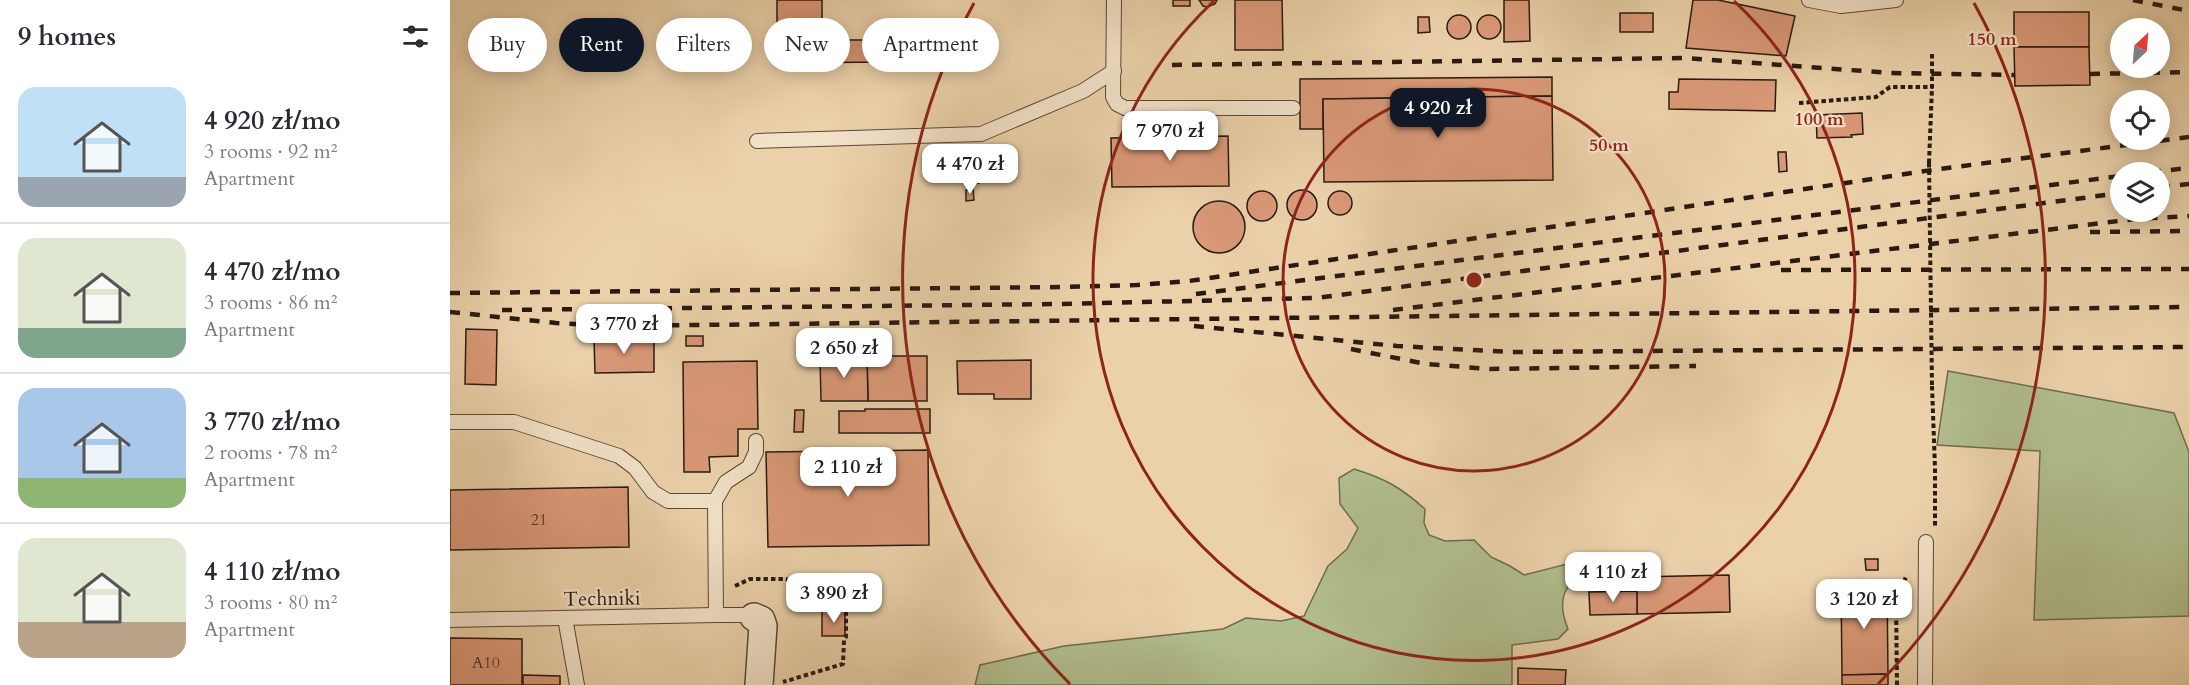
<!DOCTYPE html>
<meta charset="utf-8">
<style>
:root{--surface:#fff;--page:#f7f7f7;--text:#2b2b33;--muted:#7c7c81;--line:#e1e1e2;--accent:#111827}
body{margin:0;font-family:Cardo,serif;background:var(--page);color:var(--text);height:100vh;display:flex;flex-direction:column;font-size:22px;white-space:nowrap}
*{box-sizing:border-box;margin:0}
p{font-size:20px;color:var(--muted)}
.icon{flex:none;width:33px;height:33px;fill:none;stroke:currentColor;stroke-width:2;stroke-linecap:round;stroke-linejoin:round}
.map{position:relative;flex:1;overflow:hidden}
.drawer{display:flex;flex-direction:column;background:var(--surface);width:450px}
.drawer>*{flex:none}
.banner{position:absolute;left:18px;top:18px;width:570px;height:54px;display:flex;gap:12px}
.needle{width:39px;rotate:26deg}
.controls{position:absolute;left:1660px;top:18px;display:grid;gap:12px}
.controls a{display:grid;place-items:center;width:60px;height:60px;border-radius:50%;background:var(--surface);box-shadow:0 3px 15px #0003;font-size:30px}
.price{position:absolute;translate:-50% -51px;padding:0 14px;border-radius:12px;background:#fff;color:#222;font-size:20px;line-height:39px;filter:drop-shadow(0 2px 3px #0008)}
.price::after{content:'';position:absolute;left:50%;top:36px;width:18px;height:14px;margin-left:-9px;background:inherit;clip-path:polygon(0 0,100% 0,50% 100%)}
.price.selected{background:var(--accent);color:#fff}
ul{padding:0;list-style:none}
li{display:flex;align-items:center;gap:18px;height:150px;padding:0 18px}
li+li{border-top:2px solid var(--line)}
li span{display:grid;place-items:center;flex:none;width:168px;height:120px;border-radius:18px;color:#555}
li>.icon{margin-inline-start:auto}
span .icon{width:72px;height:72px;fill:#fffc;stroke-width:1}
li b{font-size:26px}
h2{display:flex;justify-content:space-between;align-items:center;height:72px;padding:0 18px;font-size:26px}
.tag{padding:0 21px;border-radius:27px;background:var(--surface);box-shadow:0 3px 15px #0003;font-size:21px;line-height:54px}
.tag.selected{background:var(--accent);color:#fff}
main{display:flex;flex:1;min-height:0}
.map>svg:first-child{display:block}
</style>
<main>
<section class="drawer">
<h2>9 homes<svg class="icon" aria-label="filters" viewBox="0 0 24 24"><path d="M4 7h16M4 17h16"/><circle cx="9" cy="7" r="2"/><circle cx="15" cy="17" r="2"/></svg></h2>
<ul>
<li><span style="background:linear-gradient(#bfe0f5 75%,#9aa5b1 0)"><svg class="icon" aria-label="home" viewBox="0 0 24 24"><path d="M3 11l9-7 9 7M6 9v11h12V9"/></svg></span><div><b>4 920 zł/mo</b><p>3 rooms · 92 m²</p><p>Apartment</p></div></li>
<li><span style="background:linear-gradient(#dfe7d0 75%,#7fa58c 0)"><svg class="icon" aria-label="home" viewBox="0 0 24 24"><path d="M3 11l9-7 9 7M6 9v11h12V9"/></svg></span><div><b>4 470 zł/mo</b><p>3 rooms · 86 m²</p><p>Apartment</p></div></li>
<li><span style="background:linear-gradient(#a9c7e8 75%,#8fb573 0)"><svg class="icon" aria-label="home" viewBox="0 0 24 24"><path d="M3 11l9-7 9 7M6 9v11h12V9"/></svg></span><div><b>3 770 zł/mo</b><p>2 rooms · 78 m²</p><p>Apartment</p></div></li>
<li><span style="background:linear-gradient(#dfe7d0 70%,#b9a48a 0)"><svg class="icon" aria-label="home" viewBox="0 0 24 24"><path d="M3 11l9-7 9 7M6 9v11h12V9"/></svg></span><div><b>4 110 zł/mo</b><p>3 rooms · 80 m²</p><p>Apartment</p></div></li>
</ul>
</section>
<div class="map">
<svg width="1739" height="685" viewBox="0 0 1739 685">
<rect width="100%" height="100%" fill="#ebd1aa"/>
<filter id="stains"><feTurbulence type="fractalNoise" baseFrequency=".00333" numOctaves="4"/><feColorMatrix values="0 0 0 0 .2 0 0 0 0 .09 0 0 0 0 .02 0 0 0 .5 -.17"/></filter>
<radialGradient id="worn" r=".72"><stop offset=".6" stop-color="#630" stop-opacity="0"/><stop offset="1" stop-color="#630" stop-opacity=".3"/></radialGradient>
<g fill="#b1bd8d" stroke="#6d6c4f" stroke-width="1.5">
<polygon points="1498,371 1724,413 1739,452 1739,616 1584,620 1590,451 1487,445"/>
<path d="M904 469C936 479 950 487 975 509L974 523 979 535 995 541 1024 540 1041 557 1060 566 1074 575 1117 564 1127 573C1123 583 1120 583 1116 590 1110 602 1113 617 1118 629L1108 639 1062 645V685H525L530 665 614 646 773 629 796 618 831 621 854 616 878 566 897 549 908 528 890 504 889 478Z"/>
</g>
<g fill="#da9978" stroke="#291a11" stroke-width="1.5">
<rect x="327" y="0" width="45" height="40"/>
<rect x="723" y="0" width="17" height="6"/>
<polygon points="749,0 767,0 765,4 757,7 753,6"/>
<polygon points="785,0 832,0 833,50 785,50"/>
<polygon points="1054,0 1079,0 1080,41 1054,42"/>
<polygon points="1243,0 1268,0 1345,16 1336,56 1236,48"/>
<rect x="1564" y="12" width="75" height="35"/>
<rect x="1170" y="13" width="33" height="19"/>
<circle cx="1039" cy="27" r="12"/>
<circle cx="1009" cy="27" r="12"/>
<polygon points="968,17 979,17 980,32 968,33"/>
<polygon points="327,40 435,40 435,62 327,63"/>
<rect x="435" y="46" width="83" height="23"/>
<polygon points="1564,47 1639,47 1640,85 1565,86"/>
<polygon points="1102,77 1102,96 873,99 873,129 850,129 850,79"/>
<polygon points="1229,79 1326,80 1325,111 1219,109 1219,92 1228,92"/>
<polygon points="1102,96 1103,180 874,182 873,99"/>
<polygon points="1412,113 1413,134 1401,135 1402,137 1367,138 1366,115"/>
<polygon points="778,136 779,186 662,187 661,138"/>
<polygon points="1328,152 1336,152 1337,171 1329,172"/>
<polygon points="528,166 529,183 519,183 518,167"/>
<polygon points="523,189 524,200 516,201 516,190"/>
<circle cx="852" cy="205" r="15"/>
<circle cx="890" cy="203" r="12"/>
<circle cx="812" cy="206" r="15"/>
<circle cx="769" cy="227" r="26"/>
<polygon points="16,329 47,330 46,385 15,384"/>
<rect x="236" y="336" width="17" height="10"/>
<polygon points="204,337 204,372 145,373 144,338"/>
<polygon points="417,356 477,356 477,401 418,401"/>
<polygon points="417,356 418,401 371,401 370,357"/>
<polygon points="581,360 581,399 544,399 544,394 508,394 507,361"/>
<polygon points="307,361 308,429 288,429 288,456 259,457 260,472 234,472 233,362"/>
<polygon points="415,409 480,409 480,433 389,433 389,411 415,411"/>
<polygon points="345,410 354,410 353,432 344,432"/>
<polygon points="478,450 479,545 318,547 316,452"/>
<polygon points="178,487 179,547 0,550 0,490"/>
<polygon points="1415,559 1428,559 1428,570 1416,570"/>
<polygon points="1279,575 1280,612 1187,614 1186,577"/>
<polygon points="1391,585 1437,585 1438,674 1392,675"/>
<polygon points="1187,591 1187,614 1140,615 1139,592"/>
<rect x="372" y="611" width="23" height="25"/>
<polygon points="0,638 72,639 72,685 0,685"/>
<polygon points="1068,668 1116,670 1115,685 1068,685"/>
<polygon points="1438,674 1438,685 1392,685 1392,675"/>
<polygon points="73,675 110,676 110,685 73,685"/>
</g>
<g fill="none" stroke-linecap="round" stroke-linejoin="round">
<defs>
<g id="lane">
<polyline points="664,0 663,97 667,104 675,108 843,108"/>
<polyline points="1359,0 1391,6 1446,0"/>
<polyline points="307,141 531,134 633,91 664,71"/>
<polyline points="0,422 64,422 169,456 185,468 203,492 218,501 265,501"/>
<polyline points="266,615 265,501 276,482 299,467 306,452 306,441"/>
<polyline points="115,618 127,685"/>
<polyline points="0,620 266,615 296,615 304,617"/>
<polyline points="1475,685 1476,542"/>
</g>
<polyline id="street" points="304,617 311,620 313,626 309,685"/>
</defs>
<use href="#lane" stroke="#5a4837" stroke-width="16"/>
<use href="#street" stroke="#5a4837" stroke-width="30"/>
<g stroke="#291a11" stroke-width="4" stroke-dasharray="4.5 3" stroke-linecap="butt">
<polyline points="1349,103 1426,97 1440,87 1482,87 1482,52"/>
<polyline points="1479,163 1482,87"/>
<polyline points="1482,386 1485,468 1485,526"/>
<polyline points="285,586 300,579 336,579 347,584 375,584 385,600 396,610 396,637 394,640 393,664 333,682"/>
<polyline points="1447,685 1446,598 1456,577"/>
</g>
<use href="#lane" stroke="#f2e1c8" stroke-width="14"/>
<use href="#street" stroke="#f2e1c8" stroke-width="27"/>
<g stroke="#291a11" stroke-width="4.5" stroke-dasharray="10 10" stroke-linecap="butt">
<polyline points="1683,0 1739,11"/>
<polyline points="722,65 1235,58 1441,73 1565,75"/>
<polyline points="1640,74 1739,72"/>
<polyline points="1701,172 1739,168"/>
<polyline points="1710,187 1739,184"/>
<polyline points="1640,232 1739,231"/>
<polyline points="1331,270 1739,269"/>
<polyline points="0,293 614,287 687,285 739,281 1489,169 1739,137"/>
<polyline points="746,294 1671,176"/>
<polyline points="52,310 610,304 866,298 1671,193"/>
<polyline points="943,310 1685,219 1739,216"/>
<polyline points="0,312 106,323 166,326 1739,307"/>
<polyline points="744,326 947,346 1060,352 1739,347"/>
<polyline points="901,349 976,364 1040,369 1246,366"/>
</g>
<polyline stroke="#291a11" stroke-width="4" stroke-dasharray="4.5 3" stroke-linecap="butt" points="1479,163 1482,386"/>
</g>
<g fill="none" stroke="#8f2418" stroke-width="3">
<circle cx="1024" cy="280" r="191"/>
<path d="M1284 1A381 381 0 1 1 764 1"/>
<path d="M620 684A572 572 0 0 1 524 3M1524 3A572 572 0 0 1 1428 684"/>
</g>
<g text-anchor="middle" stroke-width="4.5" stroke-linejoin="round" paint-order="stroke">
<g font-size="16" fill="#553a2b">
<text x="89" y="525">21</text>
<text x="36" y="668">A10</text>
</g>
<g font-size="20" fill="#291a11" stroke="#f2e1c8">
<text transform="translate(152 598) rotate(-1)" y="7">Techniki</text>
</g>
</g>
<circle cx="1024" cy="280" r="9" fill="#8f2418" stroke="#f2e1c8" stroke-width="3"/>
<g font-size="18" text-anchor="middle" font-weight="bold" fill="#8f2418" stroke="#f2e1c8" stroke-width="4.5" stroke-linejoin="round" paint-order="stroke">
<text x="1542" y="45">150 m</text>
<text x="1369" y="125">100 m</text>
<text x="1159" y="151">50 m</text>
</g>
<rect width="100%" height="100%" filter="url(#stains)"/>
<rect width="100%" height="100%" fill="url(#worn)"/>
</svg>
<div class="controls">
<a><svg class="needle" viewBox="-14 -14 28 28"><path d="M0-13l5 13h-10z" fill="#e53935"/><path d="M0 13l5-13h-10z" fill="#7c7c81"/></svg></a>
<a><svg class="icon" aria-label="locate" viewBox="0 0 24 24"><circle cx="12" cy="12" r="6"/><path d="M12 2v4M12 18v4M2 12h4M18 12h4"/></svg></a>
<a><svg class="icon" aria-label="layers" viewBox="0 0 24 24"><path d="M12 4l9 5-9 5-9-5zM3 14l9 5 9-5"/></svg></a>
</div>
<b class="price selected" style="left:988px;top:139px">4 920 zł</b>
<b class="price" style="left:720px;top:162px">7 970 zł</b>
<b class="price" style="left:520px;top:195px">4 470 zł</b>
<b class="price" style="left:174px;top:355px">3 770 zł</b>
<b class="price" style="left:394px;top:379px">2 650 zł</b>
<b class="price" style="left:398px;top:498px">2 110 zł</b>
<b class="price" style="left:1163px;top:603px">4 110 zł</b>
<b class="price" style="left:384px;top:624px">3 890 zł</b>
<b class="price" style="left:1414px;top:630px">3 120 zł</b>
<div class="banner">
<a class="tag">Buy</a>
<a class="tag selected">Rent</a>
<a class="tag">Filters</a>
<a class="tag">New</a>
<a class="tag">Apartment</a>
</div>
</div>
</main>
